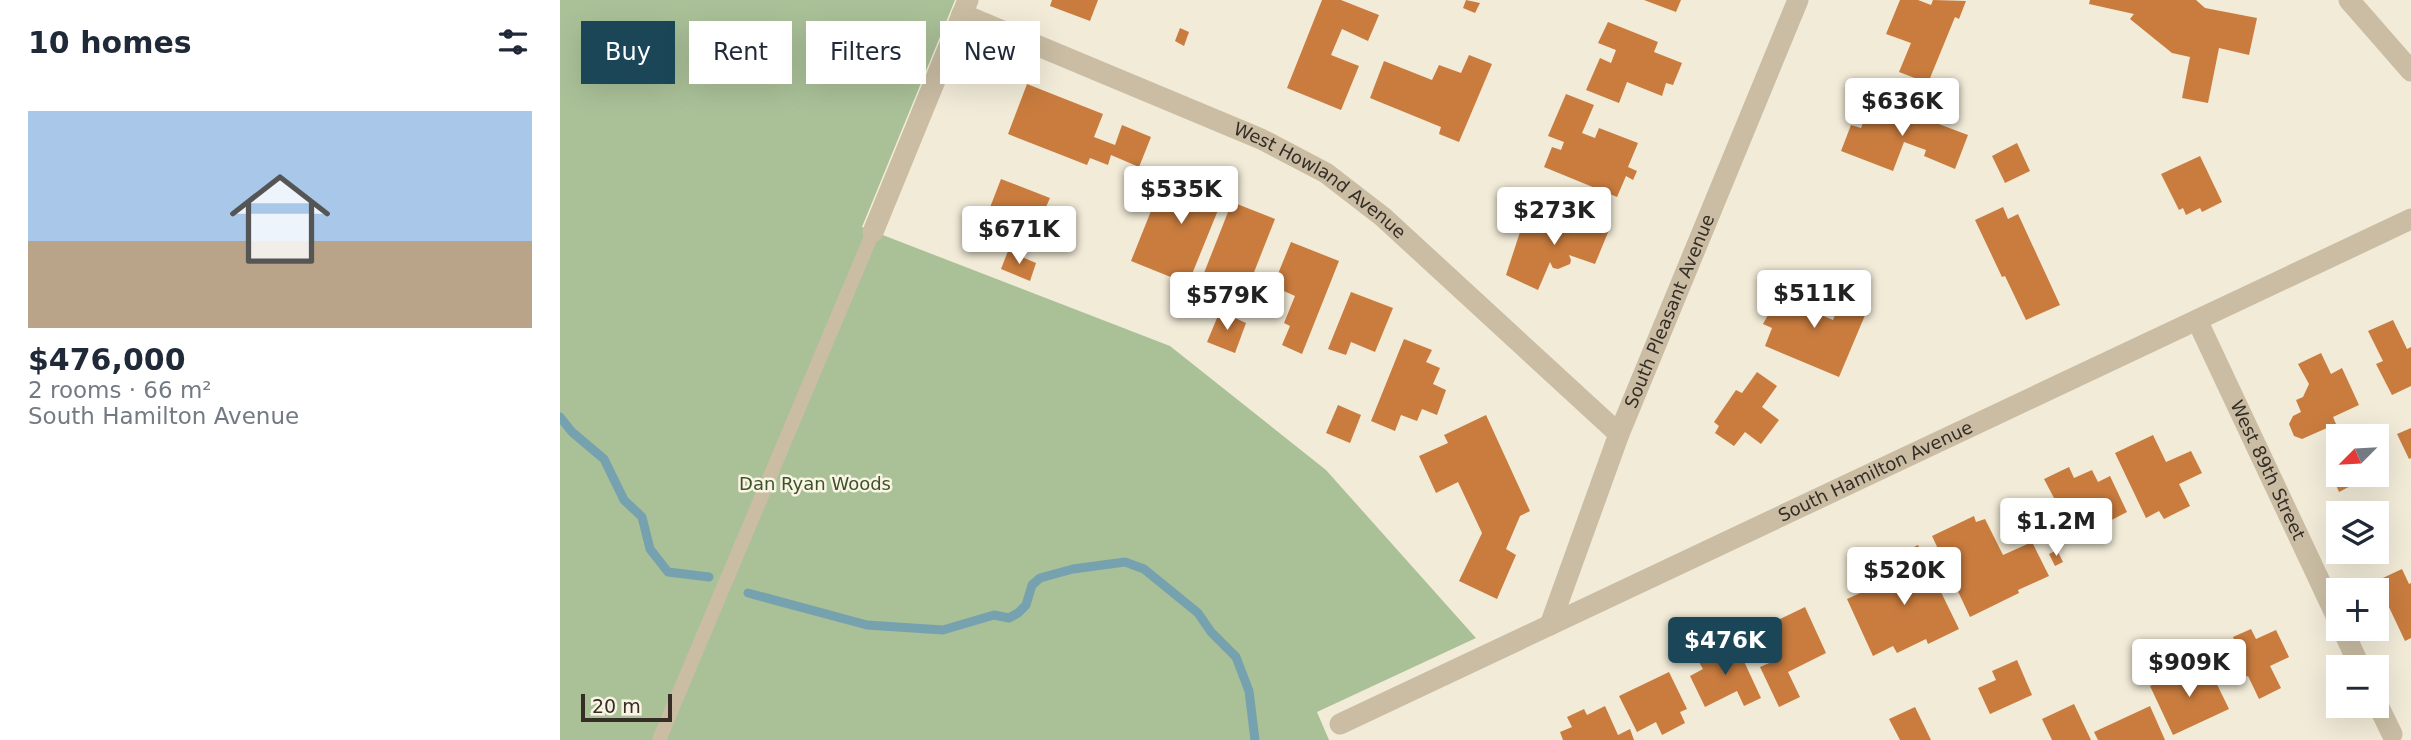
<!DOCTYPE html>
<meta charset="utf-8">
<style>
:root{--surface:#fff;--page:#f6f6f7;--text:#1f2937;--muted:#747a83;--line:#e0e1e3;--accent:#1a4657}
body{margin:0;font-family:"DejaVu Sans",sans-serif;background:var(--page);color:var(--text);height:100vh;display:flex;flex-direction:column;font-size:26px;white-space:nowrap}
*{box-sizing:border-box;margin:0}
p{font-size:23px;color:var(--muted)}
.icon{flex:none;width:38px;height:38px;fill:none;stroke:currentColor;stroke-width:2;stroke-linecap:round;stroke-linejoin:round}
.map{position:relative;flex:1;overflow:hidden}
.drawer{display:flex;flex-direction:column;background:var(--surface);width:560px}
.drawer>*{flex:none}
.hud{position:absolute;left:21px;top:21px;width:665px;height:63px;display:flex;gap:14px}
.needle{width:46px;rotate:246deg}
.buttons{position:absolute;left:1766px;top:424px;display:grid;gap:14px}
.buttons a{display:grid;place-items:center;width:63px;height:63px;border-radius:0px;background:var(--surface);box-shadow:0 7px 28px #0002;font-size:35px}
.scale{position:absolute;left:21px;bottom:18px;width:91px;box-sizing:border-box;padding-left:7px;border:4px solid #352d26;border-top:0;font-size:19px;line-height:24px;white-space:nowrap;color:#352d26;-webkit-text-stroke:5px #f9f4e4;paint-order:stroke}
.price{position:absolute;translate:-50% -60px;padding:0 16px;border-radius:7px;background:#fff;color:#222;font-size:23px;line-height:46px;filter:drop-shadow(0 2px 4px #0008)}
.price::after{content:'';position:absolute;left:50%;top:42px;width:21px;height:16px;margin-left:-10px;background:inherit;clip-path:polygon(0 0,100% 0,50% 100%)}
.price.selected{background:var(--accent);color:#fff}
ul{padding:0;list-style:none}
li{display:grid;align-content:center;gap:14px;height:371px;padding:0 28px}
li+li{border-top:2px solid var(--line)}
li span{display:grid;place-items:center;height:217px;border-radius:0px;color:#555}
li>.icon{margin-inline-start:auto}
span .icon{width:126px;height:126px;fill:#fffc;stroke-width:1}
li b{font-size:30px}
h2{display:flex;justify-content:space-between;align-items:center;height:84px;padding:0 28px;font-size:30px}
.chip{padding:0 24px;border-radius:0px;background:var(--surface);box-shadow:0 7px 28px #0002;font-size:24px;line-height:63px}
.chip.selected{background:var(--accent);color:#fff}
main{display:flex;flex:1;min-height:0}
.map>svg:first-child{display:block}
</style>
<main>
<section class="drawer">
<h2>10 homes<svg class="icon" aria-label="filters" viewBox="0 0 24 24"><path d="M4 7h16M4 17h16"/><circle cx="9" cy="7" r="2"/><circle cx="15" cy="17" r="2"/></svg></h2>
<ul>
<li><span style="background:linear-gradient(#a9c7e8 60%,#b9a48a 0)"><svg class="icon" aria-label="home" viewBox="0 0 24 24"><path d="M3 11l9-7 9 7M6 9v11h12V9"/></svg></span><div><b>$476,000</b><p>2 rooms · 66 m²</p><p>South Hamilton Avenue</p></div></li>
</ul>
</section>
<div class="map">
<svg width="1851" height="740" viewBox="0 0 1851 740">
<rect width="100%" height="100%" fill="#f2ebd8"/>
<polygon fill="#aac198" points="0,0 395,0 302,227 610,346 766,470 916,638 757,712 769,740 0,740"/>
<g fill="none" stroke-linecap="round" stroke-linejoin="round">
<g stroke="#76a1af" stroke-width="9">
<polyline points="0,417 12,432 44,459 64,500 82,517 90,549 108,572 149,577"/>
<polyline points="188,593 307,625 383,630 434,615 449,618 458,613 466,605 472,585 480,578 513,569 565,562 584,569 638,613 651,632 676,657 689,691 695,740"/>
</g>
</g>
<g fill="#c97c3e">
<polygon points="492,0 538,0 530,21 490,6"/>
<polygon points="762,0 781,0 819,15 808,41 782,29 771,55 799,66 781,110 727,88"/>
<polygon points="906,0 920,3 915,13 903,8"/>
<polygon points="1084,0 1121,0 1116,12"/>
<polygon points="1340,0 1358,0 1371,5 1373,0 1406,1 1399,19 1395,17 1368,83 1339,72 1351,43 1326,34"/>
<polygon points="1530,0 1636,0 1645,8 1697,18 1689,55 1659,48 1648,103 1622,98 1630,57 1612,53 1570,19 1574,14 1529,4"/>
<polygon points="1048,22 1098,42 1094,52 1122,63 1113,85 1106,83 1102,96 1067,82 1059,103 1026,90 1040,58 1051,63 1056,50 1038,43"/>
<polygon points="620,28 629,32 624,46 615,41"/>
<polygon points="909,55 932,64 899,142 879,134 881,127 810,98 824,61 872,80 879,65 901,73"/>
<polygon points="467,84 543,114 534,137 555,145 562,125 591,137 579,167 551,155 548,165 530,158 527,165 448,134"/>
<polygon points="1006,94 1034,105 1022,133 1035,138 1039,128 1078,143 1068,167 1077,171 1073,180 1066,176 1057,197 984,167 992,147 1001,150 1004,142 988,136"/>
<polygon points="1312,99 1408,135 1395,169 1364,156 1366,150 1344,142 1333,171 1281,151 1291,125 1301,128"/>
<polygon points="1457,143 1470,171 1445,183 1432,156"/>
<polygon points="1640,156 1662,202 1642,212 1640,208 1626,215 1623,208 1619,210 1601,174"/>
<polygon points="626,166 669,183 628,284 571,261 595,201 610,206"/>
<polygon points="441,179 490,198 482,216 496,222 487,246 472,241 468,252 434,238 437,228 424,223"/>
<polygon points="672,202 715,219 687,290 644,273"/>
<polygon points="1443,207 1448,219 1458,214 1500,305 1466,320 1445,276 1442,277 1415,220"/>
<polygon points="1006,212 1049,230 1035,264 1009,255 1011,260 1010,264 998,269 993,268 990,262 978,290 946,275 961,229"/>
<polygon points="731,242 779,261 742,354 722,345 730,326 724,323 735,296 713,286"/>
<polygon points="448,251 476,263 470,281 441,269"/>
<polygon points="1210,289 1251,306 1250,310 1273,320 1285,290 1311,301 1279,377 1205,346 1212,328 1203,324 1208,315 1200,312"/>
<polygon points="791,292 833,308 815,352 791,342 786,355 768,349"/>
<polygon points="660,311 686,323 675,353 647,342"/>
<polygon points="1833,320 1847,349 1851,347 1851,386 1832,395 1816,364 1823,361 1808,331"/>
<polygon points="844,339 872,350 866,362 880,368 873,384 886,390 877,415 862,409 857,421 841,415 835,431 811,421"/>
<polygon points="1761,353 1771,374 1782,368 1799,405 1773,417 1776,424 1742,439 1734,436 1729,424 1733,416 1741,412 1736,400 1743,397 1749,384 1738,364"/>
<polygon points="1197,372 1217,386 1202,407 1219,420 1201,444 1185,432 1174,446 1155,433 1159,426 1154,422 1176,390 1182,393"/>
<polygon points="778,405 801,415 790,443 766,433"/>
<polygon points="926,415 970,511 960,516 946,549 956,555 937,599 899,581 922,533 898,482 876,493 859,456 888,443 884,435"/>
<polygon points="1851,428 1851,458 1849,459 1837,434"/>
<polygon points="1593,435 1606,462 1631,451 1642,473 1619,484 1630,506 1604,519 1599,511 1586,518 1555,453"/>
<polygon points="1778,459 1778,474 1802,474 1804,479 1779,492 1767,464"/>
<polygon points="1509,467 1514,478 1532,470 1538,482 1550,476 1567,512 1538,527 1532,516 1485,539 1470,510 1494,498 1484,479"/>
<polygon points="1414,516 1416,522 1425,519 1443,555 1472,542 1489,576 1458,590 1459,593 1410,617 1372,536"/>
<polygon points="1358,545 1399,629 1368,644 1366,639 1337,653 1333,646 1313,656 1287,599 1338,576 1330,559"/>
<polygon points="1497,550 1503,562 1495,566 1489,554"/>
<polygon points="1842,569 1849,584 1851,583 1851,638 1845,641 1827,603 1822,605 1812,583"/>
<polygon points="1245,607 1266,653 1228,672 1240,697 1219,707 1200,667 1214,661 1199,629"/>
<polygon points="1691,629 1696,639 1716,630 1729,657 1710,666 1721,688 1699,699 1688,676 1672,683 1659,657 1678,648 1673,637"/>
<polygon points="1175,642 1201,698 1184,706 1177,691 1145,707 1130,676 1143,669 1138,660"/>
<polygon points="1457,660 1472,695 1430,714 1418,688 1436,680 1432,671"/>
<polygon points="1631,667 1636,678 1651,672 1669,709 1613,735 1590,686"/>
<polygon points="1109,672 1127,709 1120,712 1125,723 1102,735 1096,722 1077,732 1059,696"/>
<polygon points="1514,704 1531,740 1492,740 1482,719"/>
<polygon points="1045,706 1058,735 1070,729 1074,740 1003,740 1000,732 1012,727 1007,717 1024,709 1027,715"/>
<polygon points="1590,706 1605,740 1538,740 1534,732"/>
<polygon points="1355,707 1371,740 1340,740 1329,719"/>
</g>
<g fill="none" stroke-linecap="round" stroke-linejoin="round">
<polyline stroke="#cabda4" stroke-width="14" points="99,740 313,232"/>
<g stroke="#cabda4" stroke-width="21">
<polyline points="1789,0 1851,71"/>
<path id="s1" d="M402 14 701 139 766 173 823 217 1059 434"/>
<polyline points="313,232 408,0"/>
<path id="s2" d="M1637 320 1778 620"/>
<path id="s3" d="M990 625 1059 434 1238 0"/>
<polyline points="1782,628 1800,667"/>
<polyline points="1816,701 1832,734"/>
<path id="s4" d="M780 724 1851 219"/>
</g>
</g>
<g text-anchor="middle" stroke-width="5" stroke-linejoin="round" paint-order="stroke">
<g font-size="18" fill="#352d26" stroke="#f9f4e4">
<text dy="6" stroke="none"><textPath href="#s1" startOffset="396">West Howland Avenue</textPath></text>
<text dy="6" stroke="none"><textPath href="#s3" startOffset="336">South Pleasant Avenue</textPath></text>
<text dy="6" stroke="none"><textPath href="#s2" startOffset="166">West 89th Street</textPath></text>
<text dy="6" stroke="none"><textPath href="#s4" startOffset="592">South Hamilton Avenue</textPath></text>
</g>
<g font-size="18" fill="#3b5329" stroke="#f9f4e4">
<text x="255" y="490">Dan Ryan Woods</text>
</g>
</g>
</svg>
<div class="buttons">
<a><svg class="needle" viewBox="-14 -14 28 28"><path d="M0-13l5 13h-10z" fill="#e53935"/><path d="M0 13l5-13h-10z" fill="#747a83"/></svg></a>
<a><svg class="icon" aria-label="layers" viewBox="0 0 24 24"><path d="M12 4l9 5-9 5-9-5zM3 14l9 5 9-5"/></svg></a>
<a>+</a>
<a>−</a>
</div>
<div class="scale">20 m</div>
<b class="price" style="left:1342px;top:138px">$636K</b>
<b class="price" style="left:621px;top:226px">$535K</b>
<b class="price" style="left:994px;top:247px">$273K</b>
<b class="price" style="left:459px;top:266px">$671K</b>
<b class="price" style="left:1254px;top:330px">$511K</b>
<b class="price" style="left:667px;top:332px">$579K</b>
<b class="price" style="left:1496px;top:558px">$1.2M</b>
<b class="price" style="left:1344px;top:607px">$520K</b>
<b class="price selected" style="left:1165px;top:677px">$476K</b>
<b class="price" style="left:1629px;top:699px">$909K</b>
<div class="hud">
<a class="chip selected">Buy</a>
<a class="chip">Rent</a>
<a class="chip">Filters</a>
<a class="chip">New</a>
</div>
</div>
</main>
